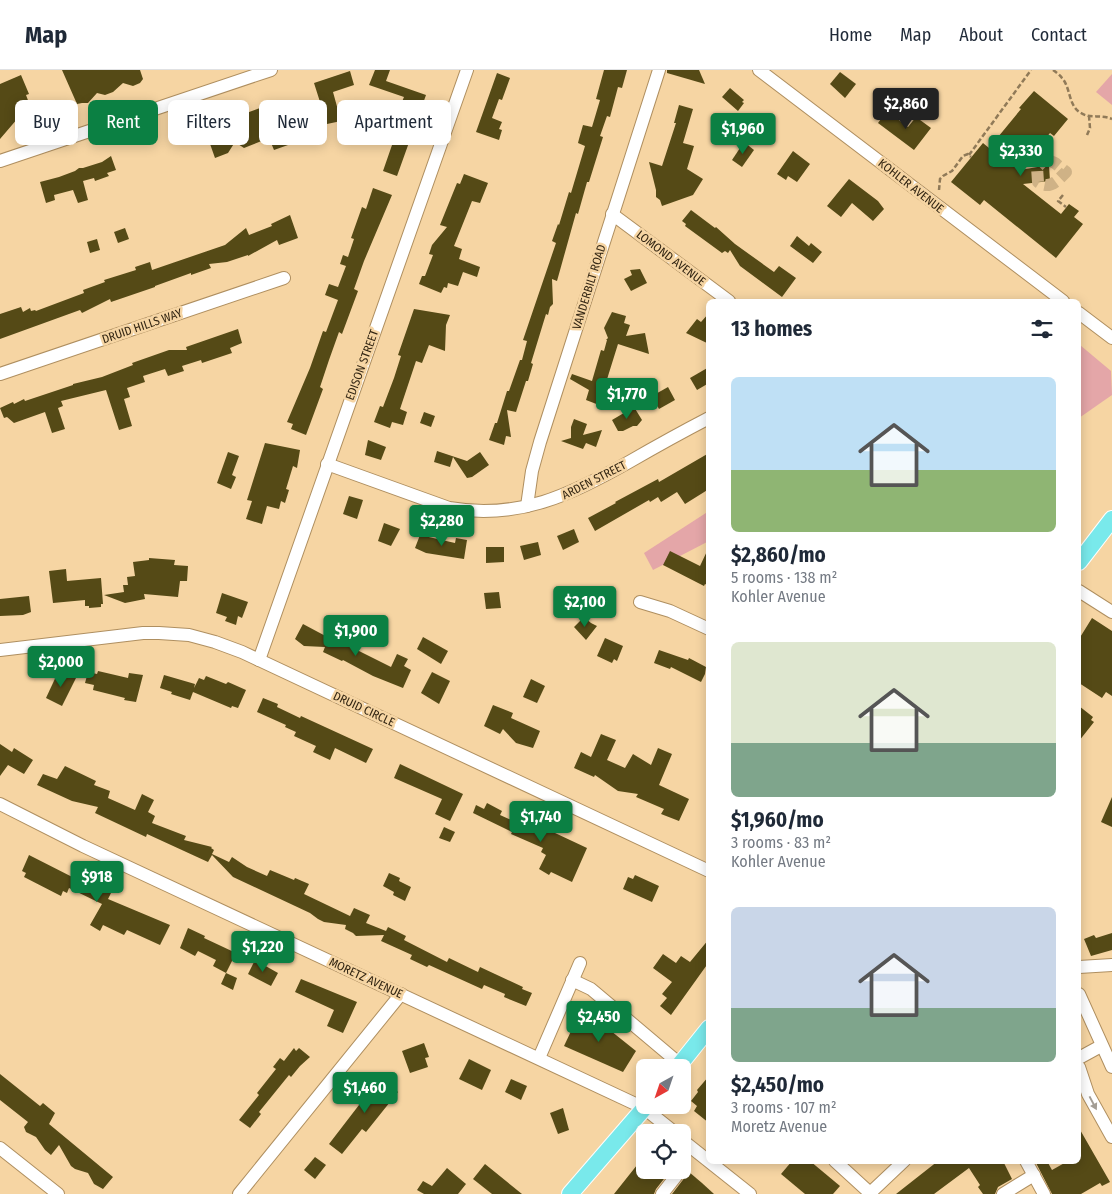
<!DOCTYPE html>
<meta charset="utf-8">
<style>
:root{--surface:#fff;--page:#f6f6f7;--text:#1f2937;--muted:#747a83;--line:#e0e1e3;--accent:#0b8043}
body{margin:0;font-family:"Fira Sans Condensed",sans-serif;background:var(--page);color:var(--text);height:100vh;display:flex;flex-direction:column;font-size:19px;white-space:nowrap}
*{box-sizing:border-box;margin:0}
p{font-size:16px;color:var(--muted)}
.icon{flex:none;width:28px;height:28px;fill:none;stroke:currentColor;stroke-width:2;stroke-linecap:round;stroke-linejoin:round}
.map{position:relative;flex:1;overflow:hidden}
.drawer{position:absolute;left:706px;top:229px;width:375px;height:865px;display:flex;flex-direction:column;background:var(--surface);border-radius:8px;box-shadow:0 2px 12px #0003}
.drawer>*{flex:none}
.banner{position:absolute;left:15px;top:30px;width:475px;height:45px;display:flex;gap:10px}
.needle{width:32px;rotate:220deg}
.buttons{position:absolute;left:636px;top:989px;display:grid;gap:10px}
.buttons a{display:grid;place-items:center;width:55px;height:55px;border-radius:8px;background:var(--surface);box-shadow:0 2px 12px #0003;font-size:25px}
.price{position:absolute;translate:-50% -42px;padding:0 11px;border-radius:5px;background:var(--accent);color:#fff;font-size:16px;line-height:32px;filter:drop-shadow(0 1px 2px #0008)}
.price::after{content:'';position:absolute;left:50%;top:30px;width:15px;height:11px;margin-left:-8px;background:inherit;clip-path:polygon(0 0,100% 0,50% 100%)}
.price.selected{background:#222;color:#fff}
ul{padding:0;list-style:none}
li{display:grid;align-content:center;gap:10px;height:265px;padding:0 25px}
li span{display:grid;place-items:center;height:155px;border-radius:8px;color:#555}
li>.icon{margin-inline-start:auto}
span .icon{width:90px;height:90px;fill:#fffc;stroke-width:1}
li b{font-size:21px}
h2{display:flex;justify-content:space-between;align-items:center;height:60px;padding:0 25px;font-size:21px}
.tag{padding:0 18px;border-radius:8px;background:var(--surface);box-shadow:0 2px 12px #0003;font-size:18px;line-height:45px}
.tag.selected{background:var(--accent);color:#fff}
header{display:flex;align-items:center;gap:30px;box-sizing:border-box;height:70px;padding:0 25px;background:var(--surface);border-bottom:1px solid var(--line)}
header strong{font-size:24px}
nav{display:flex;gap:28px;margin-inline-start:auto;font-size:18px}
.map>svg:first-child{display:block}
</style>
<header>
<strong>Map</strong>
<nav><a>Home</a><a>Map</a><a>About</a><a>Contact</a></nav>
</header>
<div class="map">
<svg width="1112" height="1124" viewBox="0 0 1112 1124">
<rect width="100%" height="100%" fill="#f6d5a3"/>
<g fill="#e4a6a8">
<polygon points="1112,4 1112,35 1096,22"/>
<polygon points="1080,275 1111,301 1112,325 1079,348"/>
<polygon points="709,441 709,471 653,500 644,483"/>
</g>
<g fill="#554a16">
<polygon points="62,0 140,0 143,9 140,13 133,16 123,13 113,22 105,25 97,23 88,33 82,33 77,34"/>
<polygon points="375,0 390,0 386,11 426,25 397,106 383,101 400,52 394,50 404,27 369,15"/>
<polygon points="604,0 627,0 622,18 618,17 610,47 607,46 600,66 603,67 589,112 587,112 578,144 576,143 557,211 552,209 553,234 550,237 548,245 546,244 531,293 533,294 528,311 526,311 516,342 507,340 511,367 506,366 504,375 489,370 495,353 497,353 507,321 509,321 520,290 522,290 527,271 523,270 556,173 552,171 558,154 559,155 569,122 571,123 585,76 578,73 579,69 583,55 592,57 600,30 596,29"/>
<polygon points="667,0 699,0 705,14 667,3"/>
<polygon points="350,1 354,15 333,22 341,51 327,54 314,13"/>
<polygon points="840,2 856,14 845,28 830,14"/>
<polygon points="497,3 510,8 502,30 499,29 492,48 502,52 499,59 502,60 499,70 476,62"/>
<polygon points="21,5 29,24 26,25 35,49 30,53 25,52 21,54 18,48 0,69 0,14"/>
<polygon points="730,18 744,30 742,32 744,33 738,41 722,27"/>
<polygon points="1034,21 1068,49 1054,66 1050,63 1020,100 1049,95 1050,111 1023,114 1061,144 1069,134 1079,141 1074,147 1083,154 1056,188 984,130 980,135 951,112 983,73 989,78 1021,39 1019,38"/>
<polygon points="273,33 287,64 288,75 274,80 269,68 244,78 235,72 228,83 215,88 204,57 240,41 241,45"/>
<polygon points="679,35 693,39 683,73 694,76 687,99 703,109 693,125 662,136 660,130 656,127 656,120 649,92 662,96 676,53 674,53"/>
<polygon points="887,41 908,57 916,47 931,58 914,80 878,53"/>
<polygon points="744,72 754,80 742,97 732,90"/>
<polygon points="793,81 810,94 797,112 788,106 786,110 777,104"/>
<polygon points="111,86 116,100 107,103 109,106 95,111 94,108 83,111 88,130 78,133 73,120 54,125 55,130 46,133 40,112 59,107 75,101 79,98 83,98 102,92"/>
<polygon points="464,104 488,113 480,133 472,131 454,176 462,179 459,189 480,197 477,207 463,202 458,216 448,213 447,218 444,217 441,223 419,214 422,206 425,206 433,185 429,184 432,175 447,157 440,155 457,113 460,114"/>
<polygon points="849,109 878,131 884,139 873,151 852,133 841,147 827,136"/>
<polygon points="373,118 392,125 364,191 354,219 358,221 342,264 339,262 329,290 320,317 323,319 306,365 291,359 293,354 287,352 310,298 323,261 326,262 338,230 325,225 329,214 338,217 346,196 340,194 343,185 348,187 354,169 351,168 362,137 366,139"/>
<polygon points="691,140 715,158 716,157 735,174 774,202 779,196 796,208 782,227 740,196 730,180 728,183 725,181 722,183 685,156 686,154 682,151"/>
<polygon points="290,145 298,168 279,175 277,170 248,186 248,185 227,192 209,194 211,198 191,205 191,203 155,216 155,217 111,232 110,229 82,243 80,240 0,269 0,244 21,237 23,242 30,238 31,241 35,240 36,241 84,223 83,220 105,212 104,210 136,200 135,197 150,192 152,200 225,175 246,158 249,165 272,156 271,154"/>
<polygon points="125,158 129,169 118,173 114,162"/>
<polygon points="797,166 809,176 811,173 822,182 813,193 790,176"/>
<polygon points="97,169 100,180 90,183 87,172"/>
<polygon points="640,199 647,213 631,221 624,209 632,205 630,200"/>
<polygon points="414,239 450,245 446,255 445,281 429,275 422,293 416,291 400,339 407,342 403,355 392,352 390,358 374,352 380,336 383,337 394,308 401,286 398,285"/>
<polygon points="612,242 626,246 624,253 630,255 626,266 645,263 649,284 618,274 599,335 586,330 589,320 570,309 572,304 592,311 601,280 604,281 607,270 606,270 608,268 604,258"/>
<polygon points="709,243 709,274 686,263 697,249 701,252"/>
<polygon points="238,259 242,273 230,278 232,283 202,293 201,290 182,296 184,301 168,306 165,299 143,306 145,312 127,318 130,327 124,329 132,356 119,360 106,320 61,331 63,336 58,338 65,359 52,363 45,342 14,353 7,347 4,348 0,338 13,332 14,334 24,329 25,331 73,315 73,314 102,307 133,295 132,293 169,280 187,280 186,277"/>
<polygon points="709,297 709,313 697,320 690,308"/>
<polygon points="668,317 675,330 659,339 652,326"/>
<polygon points="634,337 642,350 637,356 633,356 623,361 618,361 612,350"/>
<polygon points="424,342 435,346 431,357 420,353"/>
<polygon points="574,349 587,354 583,365 602,360 596,377 586,373 583,379 561,371 571,368 571,357"/>
<polygon points="368,370 386,377 381,390 365,385"/>
<polygon points="265,373 300,380 297,398 293,396 286,419 289,420 285,433 281,431 279,439 267,436 262,454 246,449 252,431 247,430"/>
<polygon points="437,381 467,391 480,382 489,395 472,407 467,408 453,387 450,397 434,392"/>
<polygon points="228,382 239,386 232,405 236,407 231,419 217,413"/>
<polygon points="709,383 709,419 685,434 677,422 661,432 658,427 650,432 649,430 595,461 588,448 616,433 615,432 658,409 659,412"/>
<polygon points="349,426 363,430 357,449 343,444"/>
<polygon points="384,453 400,459 391,476 378,471"/>
<polygon points="574,459 579,472 563,480 557,466"/>
<polygon points="420,465 455,473 456,468 467,470 464,489 426,483 415,478"/>
<polygon points="538,472 541,485 524,490 520,476"/>
<polygon points="486,477 504,477 504,492 486,493"/>
<polygon points="709,477 709,516 705,514 704,516 663,495 670,481 700,496"/>
<polygon points="149,488 175,490 174,495 188,496 187,511 180,511 178,527 144,524 145,529 125,533 104,525 124,522 123,515 128,515 127,507 135,506 133,492 149,490"/>
<polygon points="66,499 67,511 101,508 103,534 101,534 101,537 89,538 89,536 85,536 85,530 53,533 49,501"/>
<polygon points="499,522 501,538 486,539 484,523"/>
<polygon points="222,523 248,532 242,548 238,546 236,555 225,551 227,547 216,543"/>
<polygon points="29,526 31,542 23,545 0,546 0,529"/>
<polygon points="584,547 591,553 597,556 586,570 574,557"/>
<polygon points="1092,548 1112,561 1112,626 1106,622 1102,628 1079,613 1079,569"/>
<polygon points="303,554 333,570 334,567 339,571 391,597 397,584 408,589 404,596 411,600 403,618 373,606 343,590 342,591 323,582 325,577 304,576 295,569"/>
<polygon points="423,567 448,581 441,594 417,579"/>
<polygon points="605,568 623,576 617,591 614,589 612,593 597,586"/>
<polygon points="659,580 688,590 689,588 706,597 705,604 701,612 671,597 670,599 654,593"/>
<polygon points="59,600 76,608 62,636 46,628"/>
<polygon points="98,601 128,608 129,603 143,605 136,632 124,630 125,628 93,620 94,615 85,613 88,602 97,604"/>
<polygon points="432,602 450,611 439,634 421,623"/>
<polygon points="164,605 195,614 194,618 199,608 204,610 206,606 226,614 228,612 246,620 238,638 232,636 231,638 193,622 190,630 171,624 172,622 160,618"/>
<polygon points="531,609 545,616 537,633 523,627"/>
<polygon points="263,628 278,634 277,637 300,648 301,646 373,679 366,693 335,678 330,690 313,682 316,676 294,666 296,662 285,657 286,655 257,642"/>
<polygon points="493,635 513,643 511,648 540,661 533,678 516,673 503,659 500,664 484,656"/>
<polygon points="1079,636 1093,647 1091,650 1094,652 1079,671"/>
<polygon points="601,664 616,670 607,690 625,698 633,684 651,695 658,678 672,684 659,715 689,729 679,751 661,744 664,739 636,727 638,724 618,721 595,705 594,707 574,698 581,682 591,687"/>
<polygon points="0,674 12,682 14,678 33,690 24,704 8,695 0,706"/>
<polygon points="400,694 463,724 450,751 435,744 442,729 394,708"/>
<polygon points="65,696 96,711 94,715 110,721 108,728 135,740 142,724 154,730 148,742 155,746 152,753 186,766 184,770 212,777 211,778 214,780 212,784 229,792 232,787 247,797 267,806 270,800 294,810 295,808 309,814 304,824 350,846 354,838 370,845 366,853 386,861 388,857 406,866 404,870 447,892 449,888 478,902 480,897 523,917 522,919 532,923 526,936 504,927 505,924 484,915 482,919 429,895 427,897 410,889 412,885 381,871 384,865 356,866 353,863 345,859 346,855 324,852 318,849 310,843 233,807 212,785 208,792 147,764 146,767 95,743 98,737 72,731 37,715 43,704 57,709"/>
<polygon points="1112,727 1112,757 1101,752"/>
<polygon points="487,733 502,741 500,745 516,752 538,755 587,778 572,812 551,802 549,805 539,799 546,785 541,782 543,778 511,764 512,762 473,743 476,735 484,739"/>
<polygon points="444,757 455,762 450,772 439,768"/>
<polygon points="29,785 88,815 89,812 111,823 108,829 170,855 160,875 127,860 124,865 103,855 100,861 90,855 102,834 69,818 67,823 63,821 61,826 24,807 26,803 22,801"/>
<polygon points="389,803 400,808 399,811 411,817 405,831 393,825 394,822 383,816"/>
<polygon points="635,805 659,816 652,832 623,819 628,807 633,809"/>
<polygon points="188,858 205,866 204,868 236,883 226,903 213,896 216,890 198,881 195,886 180,878"/>
<polygon points="1112,863 1112,880 1091,886 1084,869 1094,865 1096,868"/>
<polygon points="709,869 709,892 671,945 660,936 667,928 662,924 672,912 653,898 663,884 676,893 681,886 690,892"/>
<polygon points="255,890 278,903 271,916 248,904"/>
<polygon points="226,903 237,908 233,920 221,914"/>
<polygon points="301,909 357,932 343,963 327,956 334,940 295,922"/>
<polygon points="586,941 636,981 623,1002 564,976 573,957"/>
<polygon points="424,973 429,987 425,988 428,997 410,1003 402,981"/>
<polygon points="294,978 296,981 299,978 310,987 300,996 291,1007 289,1005 259,1042 261,1044 250,1058 239,1050 259,1025 257,1023 276,999 273,997 280,988 284,991"/>
<polygon points="469,989 491,1000 482,1020 459,1009"/>
<polygon points="0,1004 40,1036 43,1033 55,1043 49,1054 113,1107 103,1119 94,1114 88,1103 75,1099 71,1096 59,1075 51,1085 45,1080 36,1067 26,1062 24,1057 28,1052 0,1030"/>
<polygon points="379,1006 398,1022 366,1062 362,1059 342,1084 329,1074 369,1022 367,1021"/>
<polygon points="709,1006 709,1053 694,1041 697,1036 691,1031 698,1022 697,1020"/>
<polygon points="511,1009 527,1016 521,1030 505,1022"/>
<polygon points="563,1038 569,1060 558,1064 550,1043"/>
<polygon points="1079,1058 1110,1112 1102,1116 1100,1113 1081,1124 1052,1124 1035,1091 1047,1091 1052,1100 1068,1091 1079,1091"/>
<polygon points="645,1085 645,1100 671,1100 656,1119 654,1124 614,1124"/>
<polygon points="315,1087 326,1095 315,1109 304,1100"/>
<polygon points="792,1091 810,1091 840,1116 833,1124 805,1124 781,1104"/>
<polygon points="938,1091 1003,1091 1012,1109 998,1117 995,1124 983,1124 978,1117 980,1115 969,1098 934,1124 896,1124"/>
<polygon points="485,1094 522,1124 492,1124 473,1109"/>
<polygon points="447,1098 466,1114 458,1124 424,1124 417,1120 423,1111 432,1116"/>
<polygon points="689,1102 702,1113 714,1124 672,1124"/>
</g>
<g fill="none" stroke-linecap="round" stroke-linejoin="round">
<path stroke="#cfb286" stroke-width="12" stroke-dasharray="12 6" stroke-linecap="butt" d="M1048 90 1055 93 1066 102C1057 111 1050 120 1038 112L1037 97 1043 91Z"/>
<defs>
<g id="minor">
<polyline points="759,0 1063,231"/>
<polyline points="0,91 271,0"/>
<polyline points="612,144 729,231"/>
<polyline points="1079,243 1112,268"/>
<polyline points="0,304 284,208"/>
<path d="M327 394 449 438C519 450 570 425 629 392 655 377 682 362 709 348"/>
<polyline points="527,436 532,401 540,372 659,0"/>
<polyline points="1079,521 1112,542"/>
<polyline points="640,532 670,541 709,559"/>
<polyline points="0,580 143,563 159,563 189,565 215,572 242,582 709,801"/>
<polyline points="259,590 467,0"/>
<polyline points="0,734 83,776 644,1038 674,1062"/>
<polyline points="1079,897 1112,895"/>
<polyline points="572,910 591,919 680,994"/>
<polyline points="1079,924 1112,997"/>
<polyline points="539,988 580,893"/>
<polyline points="1079,988 1101,976"/>
<polyline points="1079,997 1088,1024 1112,1067"/>
<polyline points="682,1070 750,1124"/>
<polyline points="0,1078 58,1124"/>
<polyline points="835,1091 871,1124"/>
<polyline points="1026,1091 1044,1124"/>
<polyline points="239,1124 401,924"/>
<polyline points="662,1124 681,1100"/>
<polyline points="869,1124 904,1091"/>
<polyline points="1003,1124 1034,1105"/>
</g>
<g id="major">
<polyline points="1079,492 1112,449"/>
<polyline points="677,998 709,958"/>
<polyline points="570,1124 647,1035"/>
</g>
</defs>
<use href="#minor" stroke="#af8f60" stroke-width="14"/>
<use href="#major" stroke="#fff" stroke-width="18"/>
<g stroke="#907a58" stroke-width="2.5" stroke-dasharray="5 2.5" stroke-linecap="butt">
<path d="M1053 0C1056 2 1060 5 1062 8 1071 18 1068 36 1081 43 1090 49 1100 44 1112 49"/>
<polyline points="1087,65 1090,58 1089,46"/>
<polyline points="969,85 1031,0"/>
<polyline points="939,120 940,109 943,106 952,101 963,86 968,84 971,87"/>
<polyline points="1063,125 1058,131 1066,137"/>
</g>
<use href="#minor" stroke="#fff" stroke-width="12"/>
<use href="#major" stroke="#79e9eb" stroke-width="16"/>
</g>
<defs><path id="oneway-solid" d="M-6-.8H1V-3.2L6.5 0L1 3.2V.8H-6Z" transform="scale(1.25)"/></defs>
<use fill="#a39d95" href="#oneway-solid" transform="translate(1093 1033) rotate(62)"/>
<g text-anchor="middle" stroke-width="5" stroke-linejoin="round" paint-order="stroke">
<g font-size="12" fill="#332613" stroke="#f6d5a3">
<text transform="translate(911 116) rotate(38)" y="4">KOHLER AVENUE</text>
<text transform="translate(671 188) rotate(37)" y="4">LOMOND AVENUE</text>
<text transform="translate(589 217) rotate(-73)" y="4">VANDERBILT ROAD</text>
<text transform="translate(142 256) rotate(-19)" y="4">DRUID HILLS WAY</text>
<text transform="translate(362 295) rotate(-70)" y="4">EDISON STREET</text>
<text transform="translate(594 410) rotate(-27)" y="4">ARDEN STREET</text>
<text transform="translate(364 639) rotate(25)" y="4">DRUID CIRCLE</text>
<text transform="translate(366 908) rotate(25)" y="4">MORETZ AVENUE</text>
</g>
</g>
</svg>
<div class="buttons">
<a><svg class="needle" viewBox="-14 -14 28 28"><path d="M0-13l5 13h-10z" fill="#e53935"/><path d="M0 13l5-13h-10z" fill="#747a83"/></svg></a>
<a><svg class="icon" aria-label="locate" viewBox="0 0 24 24"><circle cx="12" cy="12" r="6"/><path d="M12 2v4M12 18v4M2 12h4M18 12h4"/></svg></a>
</div>
<b class="price selected" style="left:906px;top:60px">$2,860</b>
<b class="price" style="left:743px;top:85px">$1,960</b>
<b class="price" style="left:1021px;top:107px">$2,330</b>
<b class="price" style="left:627px;top:350px">$1,770</b>
<b class="price" style="left:442px;top:477px">$2,280</b>
<b class="price" style="left:585px;top:558px">$2,100</b>
<b class="price" style="left:356px;top:587px">$1,900</b>
<b class="price" style="left:61px;top:618px">$2,000</b>
<b class="price" style="left:541px;top:773px">$1,740</b>
<b class="price" style="left:97px;top:833px">$918</b>
<b class="price" style="left:263px;top:903px">$1,220</b>
<b class="price" style="left:599px;top:973px">$2,450</b>
<b class="price" style="left:365px;top:1044px">$1,460</b>
<div class="banner">
<a class="tag">Buy</a>
<a class="tag selected">Rent</a>
<a class="tag">Filters</a>
<a class="tag">New</a>
<a class="tag">Apartment</a>
</div>
<section class="drawer">
<h2>13 homes<svg class="icon" aria-label="filters" viewBox="0 0 24 24"><path d="M4 7h16M4 17h16"/><circle cx="9" cy="7" r="2"/><circle cx="15" cy="17" r="2"/></svg></h2>
<ul>
<li><span style="background:linear-gradient(#bfe0f5 60%,#8fb573 0)"><svg class="icon" aria-label="home" viewBox="0 0 24 24"><path d="M3 11l9-7 9 7M6 9v11h12V9"/></svg></span><div><b>$2,860/mo</b><p>5 rooms · 138 m²</p><p>Kohler Avenue</p></div></li>
<li><span style="background:linear-gradient(#dfe7d0 65%,#7fa58c 0)"><svg class="icon" aria-label="home" viewBox="0 0 24 24"><path d="M3 11l9-7 9 7M6 9v11h12V9"/></svg></span><div><b>$1,960/mo</b><p>3 rooms · 83 m²</p><p>Kohler Avenue</p></div></li>
<li><span style="background:linear-gradient(#c9d6e8 65%,#7fa58c 0)"><svg class="icon" aria-label="home" viewBox="0 0 24 24"><path d="M3 11l9-7 9 7M6 9v11h12V9"/></svg></span><div><b>$2,450/mo</b><p>3 rooms · 107 m²</p><p>Moretz Avenue</p></div></li>
</ul>
</section>
</div>
